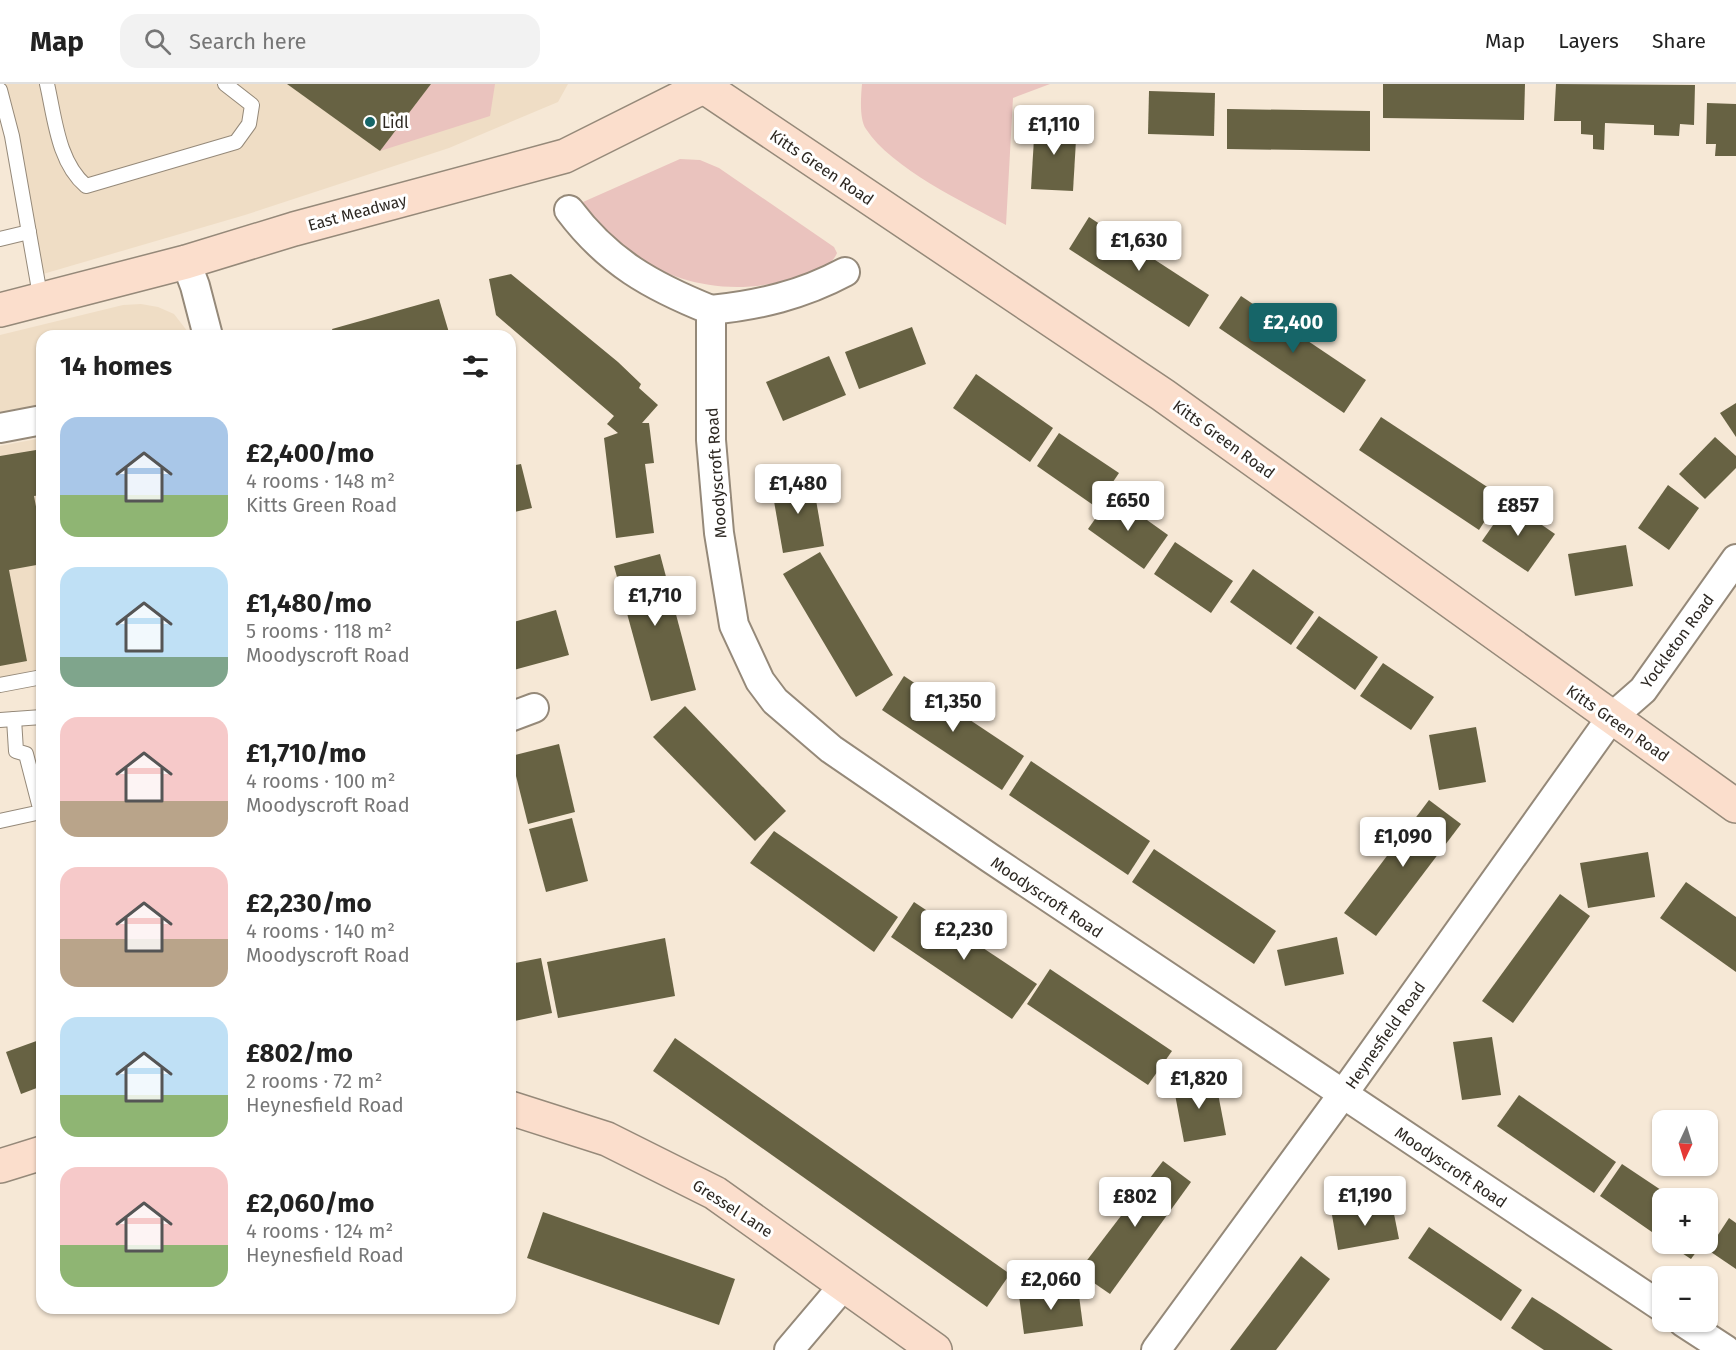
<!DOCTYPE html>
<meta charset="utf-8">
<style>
:root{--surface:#fff;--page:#f2f2f2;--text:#222;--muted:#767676;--line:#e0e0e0;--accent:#166568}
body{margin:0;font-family:"Fira Sans",sans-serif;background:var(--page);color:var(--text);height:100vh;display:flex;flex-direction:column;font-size:22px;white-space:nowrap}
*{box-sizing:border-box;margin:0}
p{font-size:20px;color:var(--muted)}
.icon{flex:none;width:33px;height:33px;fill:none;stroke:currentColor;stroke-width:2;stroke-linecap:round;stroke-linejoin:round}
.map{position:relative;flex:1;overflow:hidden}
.panel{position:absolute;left:36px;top:246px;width:480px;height:984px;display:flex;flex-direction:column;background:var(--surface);border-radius:18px;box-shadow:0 2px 4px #0004}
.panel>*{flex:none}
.needle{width:39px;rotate:184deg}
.controls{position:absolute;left:1652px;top:1026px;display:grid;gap:12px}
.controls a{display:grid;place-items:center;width:66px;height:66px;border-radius:12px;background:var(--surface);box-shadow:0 2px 4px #0004;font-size:30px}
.price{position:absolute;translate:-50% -51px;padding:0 14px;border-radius:6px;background:#fff;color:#222;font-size:20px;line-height:39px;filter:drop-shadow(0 2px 3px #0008)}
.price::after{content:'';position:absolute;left:50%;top:36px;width:18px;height:14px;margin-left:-9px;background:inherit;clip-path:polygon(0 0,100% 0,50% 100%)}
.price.on{background:var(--accent);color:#fff}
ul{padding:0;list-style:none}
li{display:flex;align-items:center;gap:18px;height:150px;padding:0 24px}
li span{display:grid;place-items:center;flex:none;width:168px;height:120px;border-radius:18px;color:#555}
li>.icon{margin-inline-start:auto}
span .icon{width:72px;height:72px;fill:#fffc;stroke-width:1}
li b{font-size:26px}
h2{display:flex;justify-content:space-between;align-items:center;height:72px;padding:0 24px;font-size:26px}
header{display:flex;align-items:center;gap:36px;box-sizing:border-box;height:84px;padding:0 30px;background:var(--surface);border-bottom:2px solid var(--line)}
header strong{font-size:28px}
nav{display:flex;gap:33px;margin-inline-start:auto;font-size:21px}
.search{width:420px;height:54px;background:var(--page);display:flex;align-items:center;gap:15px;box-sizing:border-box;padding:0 21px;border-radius:18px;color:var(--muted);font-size:22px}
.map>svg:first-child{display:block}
</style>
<header>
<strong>Map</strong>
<div class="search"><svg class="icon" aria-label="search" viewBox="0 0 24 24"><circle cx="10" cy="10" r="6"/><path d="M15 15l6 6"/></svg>Search here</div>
<nav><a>Map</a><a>Layers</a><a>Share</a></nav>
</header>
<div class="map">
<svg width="1736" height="1266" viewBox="0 0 1736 1266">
<rect width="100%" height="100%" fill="#f6e8d6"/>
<g fill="#efddc5">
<polygon points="5,0 568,0 558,18 449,64 245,131 43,190"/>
<polygon points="141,220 158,223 174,230 191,252 42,252 42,330 0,337 0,251 123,221"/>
<polygon points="42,354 42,585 0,593 0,362"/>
</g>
<g fill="#eac3be">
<polygon points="431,0 495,0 490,32 380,67"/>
<path d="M862 0H1050L1013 14 1006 141C965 119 891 84 866 45 859 35 861 12 862 0Z"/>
<path d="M680 75 700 76 719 84 834 163 837 169C831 184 813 187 799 192 719 221 628 191 583 118Z"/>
</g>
<g fill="#676243">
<polygon points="287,0 431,0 380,67"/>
<polygon points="1383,0 1525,0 1524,36 1383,34"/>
<polygon points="1556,0 1695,1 1694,41 1680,40 1679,52 1654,51 1654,41 1605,39 1604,66 1593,65 1593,51 1581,50 1581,37 1554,37"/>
<polygon points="1149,7 1215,9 1214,52 1148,50"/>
<polygon points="1707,19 1736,20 1736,72 1715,72 1716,60 1706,60"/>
<polygon points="1227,25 1370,27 1370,67 1227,65"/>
<polygon points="1035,37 1077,39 1073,107 1031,105"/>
<polygon points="1089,133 1209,211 1189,243 1069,165"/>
<polygon points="511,190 618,278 641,300 639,304 658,321 642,339 649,339 654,379 645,380 654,449 616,454 604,354 618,349 607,340 614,332 496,231 489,195"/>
<polygon points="1241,212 1366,296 1344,329 1219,244"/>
<polygon points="439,215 450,252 334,252 332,245"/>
<polygon points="912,243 926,280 859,305 845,268"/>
<polygon points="829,272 846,311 783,337 766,298"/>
<polygon points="976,290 1053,344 1030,378 953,324"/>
<polygon points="1736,319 1736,353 1720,329"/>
<polygon points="1381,333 1501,412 1479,446 1359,366"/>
<polygon points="1059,349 1119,389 1096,423 1037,382"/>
<polygon points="1715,353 1736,372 1736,384 1705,415 1679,390"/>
<polygon points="42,365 42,411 34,412 42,454 42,480 9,486 27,577 0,582 0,372"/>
<polygon points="521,380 532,424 510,429 510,382"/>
<polygon points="812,393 824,462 783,469 771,400"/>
<polygon points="1668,401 1699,424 1669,466 1638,444"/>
<polygon points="1112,411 1168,451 1144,485 1088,445"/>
<polygon points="1509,418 1555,450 1528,488 1482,457"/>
<polygon points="1175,458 1233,497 1211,529 1154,490"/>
<polygon points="1626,461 1633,502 1575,512 1568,470"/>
<polygon points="820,468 893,591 856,613 783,490"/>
<polygon points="660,470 696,606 651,617 614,482"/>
<polygon points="1253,485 1314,528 1291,561 1230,518"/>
<polygon points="556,526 569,571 510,587 510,539"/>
<polygon points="1319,532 1378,573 1355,606 1296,564"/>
<polygon points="1383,579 1434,613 1411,646 1360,612"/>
<polygon points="904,592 1024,672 1002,706 882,626"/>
<polygon points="685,622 786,727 755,757 653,653"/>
<polygon points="1476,643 1486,698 1439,706 1429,651"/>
<polygon points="559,660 575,728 528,740 511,672"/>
<polygon points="1031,677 1150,757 1128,791 1009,711"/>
<polygon points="1429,716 1461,740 1376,852 1344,829"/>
<polygon points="572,734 588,797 546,808 529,745"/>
<polygon points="774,747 898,833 874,868 750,779"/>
<polygon points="1154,765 1276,847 1254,880 1132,798"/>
<polygon points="1648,768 1655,813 1588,824 1580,779"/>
<polygon points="1686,798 1736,833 1736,888 1660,834"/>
<polygon points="1560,810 1590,832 1513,939 1482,917"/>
<polygon points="914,818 1037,900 1012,935 891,853"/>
<polygon points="1337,853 1344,890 1285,902 1277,866"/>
<polygon points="665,854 675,912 558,934 547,878"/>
<polygon points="541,874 552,929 510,938 510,880"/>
<polygon points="1050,885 1172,967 1148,1001 1027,920"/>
<polygon points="1492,953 1501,1011 1462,1016 1453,958"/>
<polygon points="675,954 1010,1190 987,1223 653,987"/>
<polygon points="42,955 42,1002 21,1010 6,968"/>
<polygon points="1215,994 1226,1051 1184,1058 1173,1000"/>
<polygon points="1519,1011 1616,1078 1594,1109 1497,1042"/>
<polygon points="1163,1077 1191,1098 1110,1210 1078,1188"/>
<polygon points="1622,1080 1673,1114 1662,1114 1662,1155 1600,1112"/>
<polygon points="1392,1120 1399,1155 1338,1166 1332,1131"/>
<polygon points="543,1128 735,1195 719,1241 527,1174"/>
<polygon points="1729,1134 1736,1139 1736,1185 1708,1166"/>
<polygon points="1707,1138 1714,1143 1707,1153"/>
<polygon points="1429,1143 1522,1206 1501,1237 1408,1174"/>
<polygon points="1668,1160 1702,1160 1691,1175"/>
<polygon points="1301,1172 1330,1195 1276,1266 1230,1266"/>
<polygon points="1078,1204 1083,1242 1024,1250 1019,1212"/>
<polygon points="1532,1213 1556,1228 1613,1266 1544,1266 1511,1244"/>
</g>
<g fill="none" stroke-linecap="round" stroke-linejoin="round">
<defs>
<g id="lane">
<path d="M47 0C55 35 58 78 86 102L236 58 249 40 252 21 225 0"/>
<polyline points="0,6 12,52 41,217"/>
<polyline points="0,155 29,148"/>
<polyline points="0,601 42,593"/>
<polyline points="0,636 42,633"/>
<polyline points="0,737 41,728 26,670 16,667 14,635"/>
</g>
<g id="street">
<path d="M569 126C608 178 651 202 711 226V356L719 449 734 541 760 597 775 617 831 665 990 774 1662 1223"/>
<polyline points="186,178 195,202 208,252"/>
<path d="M711 226C759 221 802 211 845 188"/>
<polyline points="0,344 42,336"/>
<polyline points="510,633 534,624"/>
<polyline points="1683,1238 1726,1266"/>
<polyline points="789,1266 844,1201"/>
<polyline points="1156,1266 1343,1010 1611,634 1643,606 1736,475"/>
</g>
<g id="secondary">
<polyline points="700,0 1163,311 1736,722"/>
<polyline points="0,226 186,178 294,145 565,72 709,0"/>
<polyline points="510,1024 607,1055 715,1109 935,1266"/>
<polyline points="0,1082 42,1069"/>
</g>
</defs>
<use href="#lane" stroke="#958979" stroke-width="16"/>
<use href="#street" stroke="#958979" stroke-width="32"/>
<use href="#secondary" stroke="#958979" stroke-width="36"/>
<use href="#lane" stroke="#fff" stroke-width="14"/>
<use href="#street" stroke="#fff" stroke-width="28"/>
<use href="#secondary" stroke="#fbdecc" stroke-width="33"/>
</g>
<circle fill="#166568" stroke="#fff" stroke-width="2" cx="370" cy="38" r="6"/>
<g text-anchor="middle" stroke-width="6" stroke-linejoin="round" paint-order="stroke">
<g font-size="16" fill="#2d2822" stroke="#fff" text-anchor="start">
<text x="382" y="44">Lidl</text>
</g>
<g font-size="16" fill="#2d2822" stroke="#fff">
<text transform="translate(822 83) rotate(34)" y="6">Kitts Green Road</text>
<text transform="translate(357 128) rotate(-15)" y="6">East Meadway</text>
<text transform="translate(1224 355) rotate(36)" y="6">Kitts Green Road</text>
<text transform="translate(716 389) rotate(-94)" y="6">Moodyscroft Road</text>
<text transform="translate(1677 557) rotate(-54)" y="6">Yockleton Road</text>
<text transform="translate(1618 639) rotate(35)" y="6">Kitts Green Road</text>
<text transform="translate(1047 813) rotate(34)" y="6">Moodyscroft Road</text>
<text transform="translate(1385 951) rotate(-55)" y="6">Heynesfield Road</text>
<text transform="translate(1451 1083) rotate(34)" y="6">Moodyscroft Road</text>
<text transform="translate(733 1124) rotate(33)" y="6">Gressel Lane</text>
</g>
</g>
</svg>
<div class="controls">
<a><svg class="needle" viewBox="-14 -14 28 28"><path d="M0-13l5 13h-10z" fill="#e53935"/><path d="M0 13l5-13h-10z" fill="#767676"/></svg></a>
<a>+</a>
<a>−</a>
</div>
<b class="price" style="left:1054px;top:72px">£1,110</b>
<b class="price" style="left:1139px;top:188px">£1,630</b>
<b class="price on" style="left:1293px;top:270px">£2,400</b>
<b class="price" style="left:798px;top:431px">£1,480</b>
<b class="price" style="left:1128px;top:448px">£650</b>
<b class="price" style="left:1518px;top:453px">£857</b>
<b class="price" style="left:655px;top:543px">£1,710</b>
<b class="price" style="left:953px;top:649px">£1,350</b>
<b class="price" style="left:1403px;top:784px">£1,090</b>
<b class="price" style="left:964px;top:877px">£2,230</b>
<b class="price" style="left:1199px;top:1026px">£1,820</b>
<b class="price" style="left:1365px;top:1143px">£1,190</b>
<b class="price" style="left:1135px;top:1144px">£802</b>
<b class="price" style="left:1051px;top:1227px">£2,060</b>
<section class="panel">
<h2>14 homes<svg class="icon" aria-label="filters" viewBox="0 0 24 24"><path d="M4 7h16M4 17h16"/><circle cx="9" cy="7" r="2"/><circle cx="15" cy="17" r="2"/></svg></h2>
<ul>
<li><span style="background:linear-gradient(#a9c7e8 65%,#8fb573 0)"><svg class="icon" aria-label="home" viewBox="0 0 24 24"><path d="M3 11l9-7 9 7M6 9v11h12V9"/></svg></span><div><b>£2,400/mo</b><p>4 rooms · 148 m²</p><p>Kitts Green Road</p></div></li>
<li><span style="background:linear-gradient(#bfe0f5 75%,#7fa58c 0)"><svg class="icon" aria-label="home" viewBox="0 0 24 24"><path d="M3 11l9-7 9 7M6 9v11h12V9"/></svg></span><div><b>£1,480/mo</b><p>5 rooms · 118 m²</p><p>Moodyscroft Road</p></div></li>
<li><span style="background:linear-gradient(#f6c9c9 70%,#b9a48a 0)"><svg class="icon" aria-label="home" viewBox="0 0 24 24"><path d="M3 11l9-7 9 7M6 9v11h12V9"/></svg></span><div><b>£1,710/mo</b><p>4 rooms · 100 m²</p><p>Moodyscroft Road</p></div></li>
<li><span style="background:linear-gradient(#f6c9c9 60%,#b9a48a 0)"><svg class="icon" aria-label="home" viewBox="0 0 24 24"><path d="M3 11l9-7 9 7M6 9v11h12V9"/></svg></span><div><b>£2,230/mo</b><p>4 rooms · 140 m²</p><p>Moodyscroft Road</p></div></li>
<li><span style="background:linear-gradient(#bfe0f5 65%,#8fb573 0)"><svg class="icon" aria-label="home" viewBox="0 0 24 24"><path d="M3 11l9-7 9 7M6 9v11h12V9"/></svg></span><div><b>£802/mo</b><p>2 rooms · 72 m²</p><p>Heynesfield Road</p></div></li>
<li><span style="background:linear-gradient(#f6c9c9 65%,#8fb573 0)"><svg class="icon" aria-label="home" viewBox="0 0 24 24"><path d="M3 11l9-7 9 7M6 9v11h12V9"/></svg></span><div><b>£2,060/mo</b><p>4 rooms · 124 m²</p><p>Heynesfield Road</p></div></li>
</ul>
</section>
</div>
